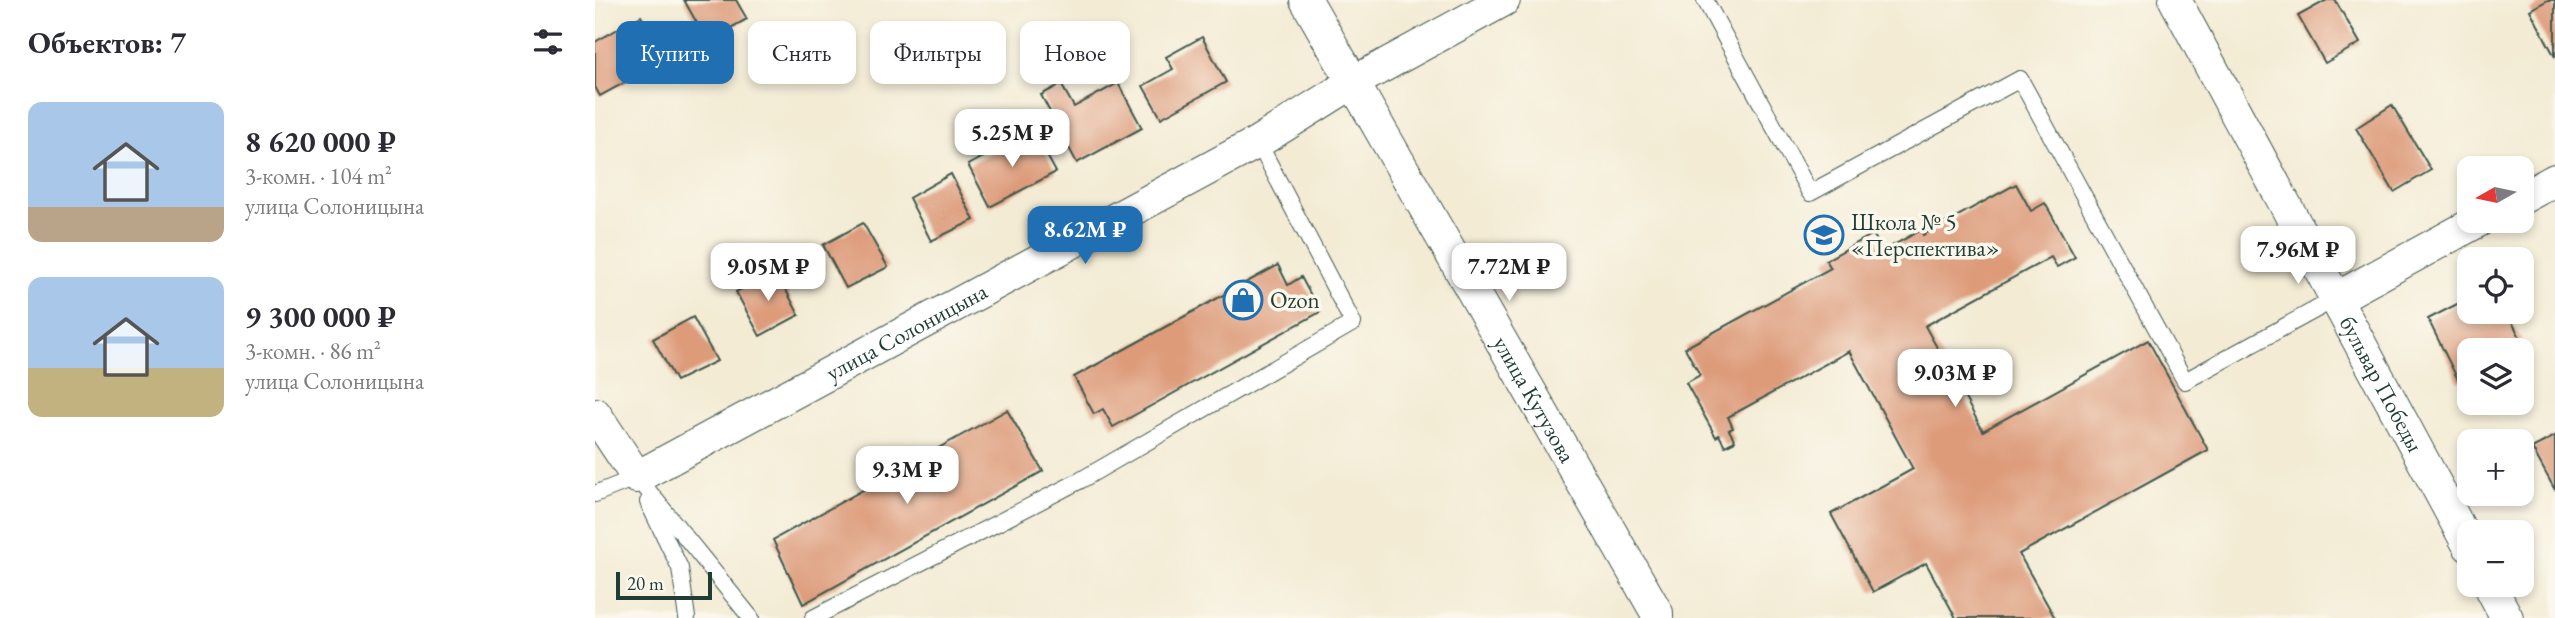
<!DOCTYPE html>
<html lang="ru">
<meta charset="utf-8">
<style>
:root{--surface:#fff;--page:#f2f2f3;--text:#2b2b33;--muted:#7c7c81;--accent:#1f6fb2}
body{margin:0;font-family:"EB Garamond",serif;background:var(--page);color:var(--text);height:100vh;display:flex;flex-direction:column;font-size:26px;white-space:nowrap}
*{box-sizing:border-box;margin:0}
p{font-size:23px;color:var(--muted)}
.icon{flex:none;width:38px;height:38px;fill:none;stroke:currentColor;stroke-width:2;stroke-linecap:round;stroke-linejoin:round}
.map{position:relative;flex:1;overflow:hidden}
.sheet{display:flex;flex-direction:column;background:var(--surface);width:595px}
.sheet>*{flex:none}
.top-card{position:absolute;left:21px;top:21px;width:665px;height:63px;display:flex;gap:14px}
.needle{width:46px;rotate:261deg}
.controls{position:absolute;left:1862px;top:156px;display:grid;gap:14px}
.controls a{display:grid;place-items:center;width:77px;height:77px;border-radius:14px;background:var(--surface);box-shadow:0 4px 10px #0003;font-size:35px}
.scale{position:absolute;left:21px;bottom:18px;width:96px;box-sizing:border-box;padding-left:7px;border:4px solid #1f3d34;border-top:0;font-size:19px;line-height:24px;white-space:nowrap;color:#1f3d34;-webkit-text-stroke:5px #fbf7ec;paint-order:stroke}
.price{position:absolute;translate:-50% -60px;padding:0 16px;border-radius:14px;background:#fff;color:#222;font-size:23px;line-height:46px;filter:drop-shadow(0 2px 4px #0008)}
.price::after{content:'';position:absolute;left:50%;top:42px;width:21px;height:16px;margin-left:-10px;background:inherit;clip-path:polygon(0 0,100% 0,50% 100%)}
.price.current{background:var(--accent);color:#fff}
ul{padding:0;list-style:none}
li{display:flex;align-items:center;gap:21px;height:175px;padding:0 28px}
li span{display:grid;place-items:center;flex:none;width:196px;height:140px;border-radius:14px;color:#555}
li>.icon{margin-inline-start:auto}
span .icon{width:84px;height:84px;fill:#fffc;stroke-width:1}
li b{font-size:30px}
h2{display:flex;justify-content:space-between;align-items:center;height:84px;padding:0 28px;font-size:30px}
.pill{padding:0 24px;border-radius:14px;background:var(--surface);box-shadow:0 4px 10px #0003;font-size:24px;line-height:63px}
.pill.current{background:var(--accent);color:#fff}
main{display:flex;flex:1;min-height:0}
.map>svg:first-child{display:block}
</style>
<main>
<section class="sheet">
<h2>Объектов: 7<svg class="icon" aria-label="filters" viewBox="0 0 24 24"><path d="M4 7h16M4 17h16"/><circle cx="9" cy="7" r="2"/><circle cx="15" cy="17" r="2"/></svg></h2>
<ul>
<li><span style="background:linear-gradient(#a9c7e8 75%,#b9a48a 0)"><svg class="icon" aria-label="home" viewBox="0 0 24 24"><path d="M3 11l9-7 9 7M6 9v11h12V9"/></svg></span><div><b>8 620 000 ₽</b><p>3-комн. · 104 m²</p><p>улица Солоницына</p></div></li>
<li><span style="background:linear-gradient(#a9c7e8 65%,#c2b280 0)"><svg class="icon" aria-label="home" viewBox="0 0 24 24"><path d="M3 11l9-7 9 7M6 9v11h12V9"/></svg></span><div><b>9 300 000 ₽</b><p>3-комн. · 86 m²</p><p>улица Солоницына</p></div></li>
</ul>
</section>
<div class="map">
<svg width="1960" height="618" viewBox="0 0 1960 618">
<rect width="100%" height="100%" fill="#fbf7ec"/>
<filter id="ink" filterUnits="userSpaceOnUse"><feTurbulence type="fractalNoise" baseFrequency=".0143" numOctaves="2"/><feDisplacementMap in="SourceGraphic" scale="14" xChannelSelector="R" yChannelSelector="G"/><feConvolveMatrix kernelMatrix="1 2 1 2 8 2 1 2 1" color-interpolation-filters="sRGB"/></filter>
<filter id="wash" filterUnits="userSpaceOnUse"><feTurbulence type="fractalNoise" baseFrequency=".00686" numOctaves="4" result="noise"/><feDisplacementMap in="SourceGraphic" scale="28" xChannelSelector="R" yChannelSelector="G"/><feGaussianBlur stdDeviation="1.57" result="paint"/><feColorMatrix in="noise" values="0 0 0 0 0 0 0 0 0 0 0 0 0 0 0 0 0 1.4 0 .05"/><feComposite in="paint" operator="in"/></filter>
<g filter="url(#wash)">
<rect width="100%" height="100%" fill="#f3ebd4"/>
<g id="blocks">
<g fill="#dd9b7a">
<polygon points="89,0 141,0 152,19 112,41"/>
<polygon points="1732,0 1740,0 1765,43 1730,63 1703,16"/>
<polygon points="1953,0 1960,0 1960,57 1935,10"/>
<polygon points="46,16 71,60 5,96 0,87 0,42"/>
<polygon points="607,37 631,82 566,118 548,86 578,69 571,57"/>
<polygon points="523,83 547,128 482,163 446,95 466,84 479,107"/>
<polygon points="1797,105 1836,170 1799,192 1761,128"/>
<polygon points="438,130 461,172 395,207 373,165"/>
<polygon points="356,174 379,220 336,241 314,198"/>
<polygon points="1421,184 1436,211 1450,203 1480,257 1462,267 1456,257 1330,326 1388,431 1553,340 1613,450 1424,554 1460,618 1361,618 1331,563 1278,592 1236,514 1318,469 1254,351 1133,417 1138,428 1134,430 1140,441 1130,446 1124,435 1121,437 1091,383 1105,375 1090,348 1236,268 1231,260 1278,234 1288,251 1326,230 1328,235"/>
<polygon points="268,223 293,267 251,288 228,245"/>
<polygon points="683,265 693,285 706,277 725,312 518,427 508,409 499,414 479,377"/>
<polygon points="181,271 204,315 165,336 141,292"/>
<polygon points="1874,298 1874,312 1912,312 1931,349 1874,350 1874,377 1864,382 1833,319"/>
<polygon points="98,317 122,361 81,381 58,339"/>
<polygon points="412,410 448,471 208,604 178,540"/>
<polygon points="1960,436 1960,490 1937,448"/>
</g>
</g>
</g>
<g filter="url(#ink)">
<use href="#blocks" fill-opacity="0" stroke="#3f574c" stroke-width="2"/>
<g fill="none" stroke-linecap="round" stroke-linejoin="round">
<defs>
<g id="service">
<polyline points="1110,0 1215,193 1425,79 1590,381 1740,299"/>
<polyline points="42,477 156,618"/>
<polyline points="0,494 42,477"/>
<polyline points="53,502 85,568 92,618"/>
<polyline points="218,618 486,480 758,323 663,142"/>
</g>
<g id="minor">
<path id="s1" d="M711 0 1062 613V618"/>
<path id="s2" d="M1580 0 1874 546"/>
<polyline points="1927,198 1960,180"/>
<polyline points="1740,299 1885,220"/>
<path id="s3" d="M0 414 42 477 663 142 757 83 909 0"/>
<polyline points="1894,584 1912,618"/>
</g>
</defs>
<use href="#service" stroke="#3f574c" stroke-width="18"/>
<use href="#minor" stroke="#3f574c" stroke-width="34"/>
<use href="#service" stroke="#fff" stroke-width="16"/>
<use href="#minor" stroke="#fff" stroke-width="32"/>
</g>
</g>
<defs>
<symbol id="school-ring" viewBox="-11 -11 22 22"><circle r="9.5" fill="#fbf7ec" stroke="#1f6fb2" stroke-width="1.5"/><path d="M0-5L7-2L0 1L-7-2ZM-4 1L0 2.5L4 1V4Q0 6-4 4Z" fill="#1f6fb2"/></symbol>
<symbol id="shop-ring" viewBox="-11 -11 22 22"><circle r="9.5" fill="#fbf7ec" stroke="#1f6fb2" stroke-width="1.5"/><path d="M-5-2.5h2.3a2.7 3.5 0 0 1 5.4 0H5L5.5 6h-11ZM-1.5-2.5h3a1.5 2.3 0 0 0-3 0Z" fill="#1f6fb2"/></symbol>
</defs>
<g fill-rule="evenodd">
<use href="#school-ring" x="1207" y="213" width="44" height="44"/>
<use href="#shop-ring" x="626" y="278" width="44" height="44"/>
</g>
<g text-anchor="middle" stroke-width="7" stroke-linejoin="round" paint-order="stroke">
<g font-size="23" fill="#1f3d34" stroke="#fbf7ec" text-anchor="start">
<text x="1256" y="230">Школа № 5<tspan x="1256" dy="26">«Перспектива»</tspan></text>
<text x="675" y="308">Ozon</text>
</g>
<g font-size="23" fill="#1f3d34" stroke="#fbf7ec">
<text dy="8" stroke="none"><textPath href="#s3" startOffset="382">улица Солоницына</textPath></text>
<text dy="8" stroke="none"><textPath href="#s2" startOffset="436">бульвар Победы</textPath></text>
<text dy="8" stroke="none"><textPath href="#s1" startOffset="460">улица Кутузова</textPath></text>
</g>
</g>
</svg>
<div class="controls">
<a><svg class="needle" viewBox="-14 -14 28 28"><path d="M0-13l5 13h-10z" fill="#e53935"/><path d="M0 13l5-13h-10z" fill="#7c7c81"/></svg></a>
<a><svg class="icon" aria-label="locate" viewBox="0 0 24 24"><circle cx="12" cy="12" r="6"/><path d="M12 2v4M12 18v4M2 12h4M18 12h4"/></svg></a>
<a><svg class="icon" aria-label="layers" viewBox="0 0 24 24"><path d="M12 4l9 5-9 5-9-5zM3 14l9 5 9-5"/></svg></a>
<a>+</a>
<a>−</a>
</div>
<div class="scale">20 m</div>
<b class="price" style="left:417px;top:169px">5.25M ₽</b>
<b class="price current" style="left:490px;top:266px">8.62M ₽</b>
<b class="price" style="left:1703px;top:286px">7.96M ₽</b>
<b class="price" style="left:173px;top:303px">9.05M ₽</b>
<b class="price" style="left:914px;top:303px">7.72M ₽</b>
<b class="price" style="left:1360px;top:409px">9.03M ₽</b>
<b class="price" style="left:312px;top:506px">9.3M ₽</b>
<div class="top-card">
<a class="pill current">Купить</a>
<a class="pill">Снять</a>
<a class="pill">Фильтры</a>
<a class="pill">Новое</a>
</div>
</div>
</main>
